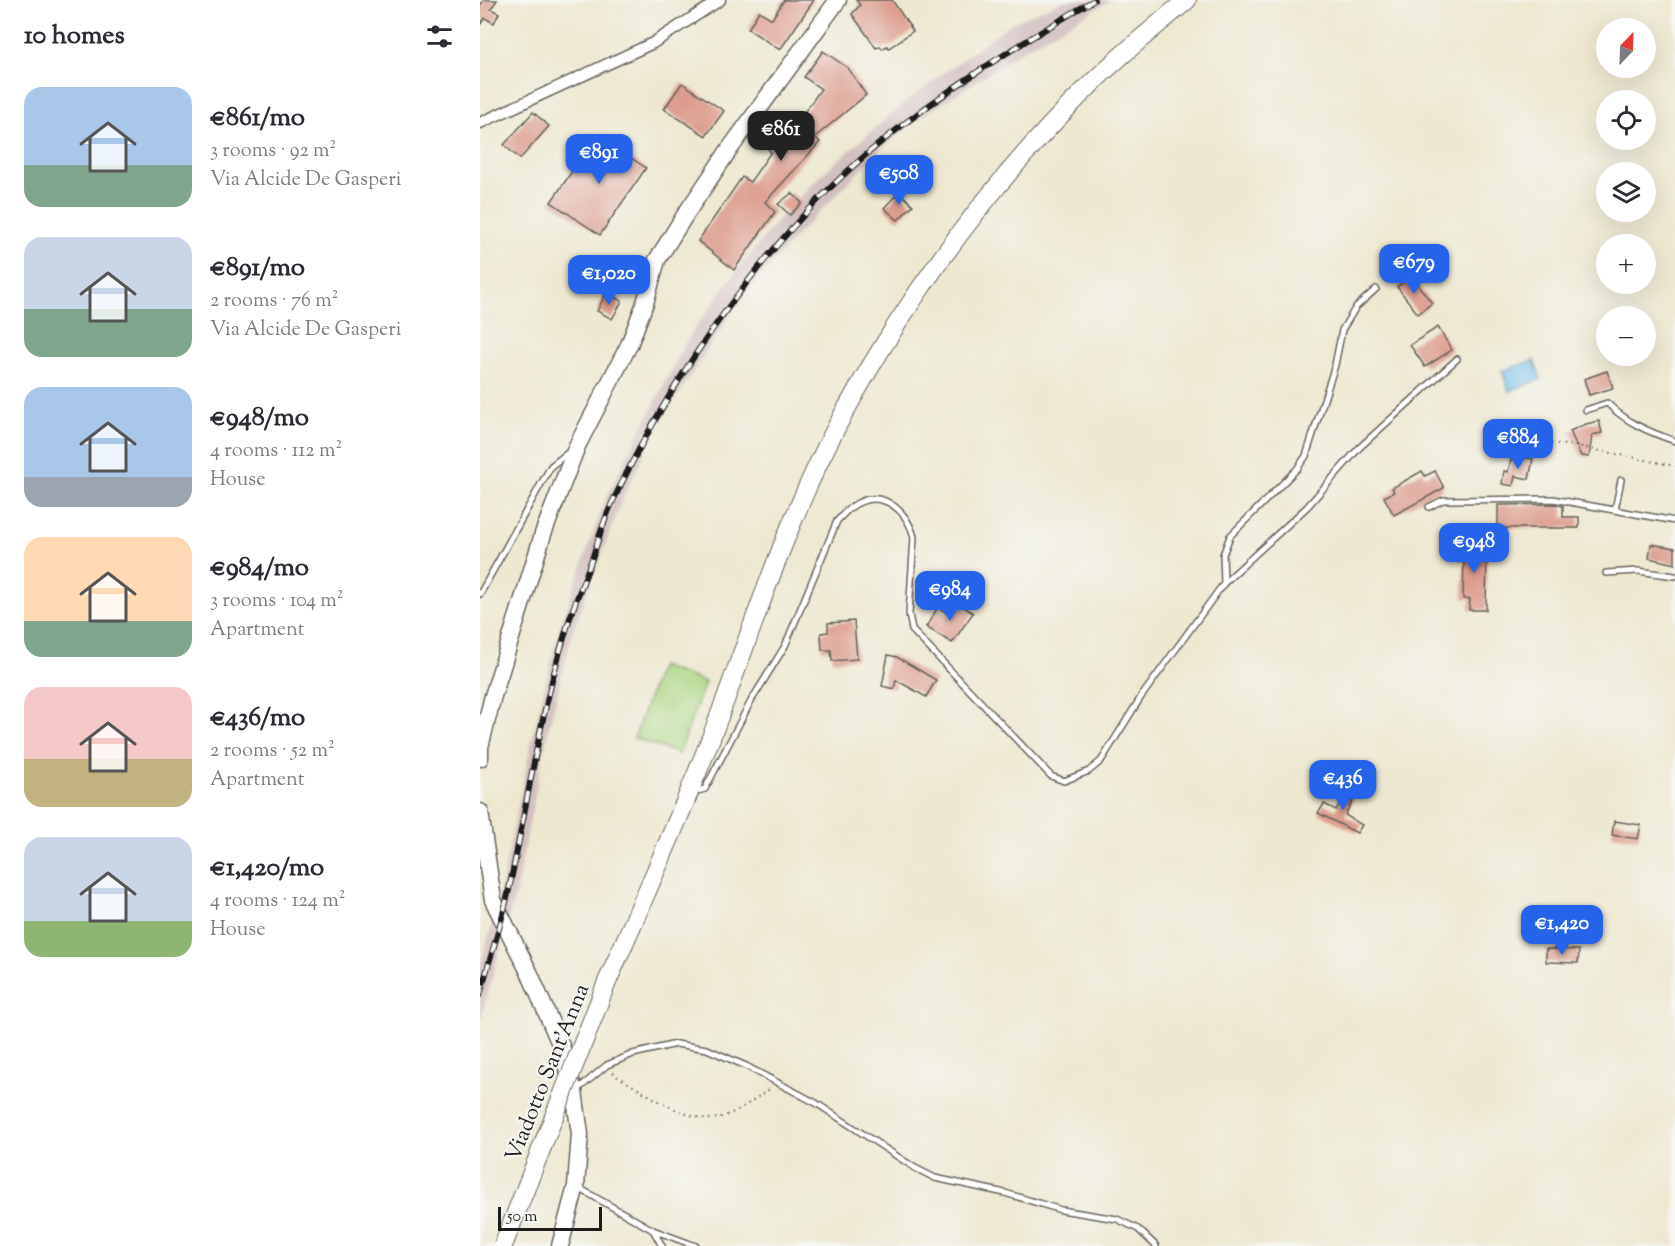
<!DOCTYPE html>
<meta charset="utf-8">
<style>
:root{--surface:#fff;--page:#f2f2f3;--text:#2b2b33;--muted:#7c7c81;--accent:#2563eb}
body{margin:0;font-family:"Sorts Mill Goudy",serif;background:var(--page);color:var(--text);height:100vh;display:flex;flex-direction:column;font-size:22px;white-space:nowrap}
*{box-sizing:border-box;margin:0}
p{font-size:20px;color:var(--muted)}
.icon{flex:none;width:33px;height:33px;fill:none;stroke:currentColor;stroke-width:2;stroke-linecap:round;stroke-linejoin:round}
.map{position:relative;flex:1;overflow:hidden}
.sheet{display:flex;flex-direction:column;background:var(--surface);width:480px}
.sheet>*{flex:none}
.needle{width:39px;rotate:23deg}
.controls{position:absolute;left:1116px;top:18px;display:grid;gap:12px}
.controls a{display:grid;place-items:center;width:60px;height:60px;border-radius:50%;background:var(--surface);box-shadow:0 6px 24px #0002;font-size:30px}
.scale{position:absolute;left:18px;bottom:15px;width:104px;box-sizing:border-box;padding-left:6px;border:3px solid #1c1c1c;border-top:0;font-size:16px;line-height:21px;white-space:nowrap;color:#1c1c1c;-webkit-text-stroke:4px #f6f6f2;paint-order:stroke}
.price{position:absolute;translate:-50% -51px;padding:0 14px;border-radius:12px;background:var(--accent);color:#fff;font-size:20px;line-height:39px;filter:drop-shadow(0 2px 3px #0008)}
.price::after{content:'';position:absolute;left:50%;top:36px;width:18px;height:14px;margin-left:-9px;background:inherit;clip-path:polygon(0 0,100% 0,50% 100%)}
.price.active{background:#222;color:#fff}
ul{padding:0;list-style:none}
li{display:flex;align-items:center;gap:18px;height:150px;padding:0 24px}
li span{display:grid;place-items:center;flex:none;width:168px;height:120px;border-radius:18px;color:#555}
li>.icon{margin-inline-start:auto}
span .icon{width:72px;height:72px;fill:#fffc;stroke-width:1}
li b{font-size:26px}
h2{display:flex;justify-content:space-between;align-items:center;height:72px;padding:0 24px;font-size:26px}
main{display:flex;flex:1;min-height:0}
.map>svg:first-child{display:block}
</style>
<main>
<section class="sheet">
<h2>10 homes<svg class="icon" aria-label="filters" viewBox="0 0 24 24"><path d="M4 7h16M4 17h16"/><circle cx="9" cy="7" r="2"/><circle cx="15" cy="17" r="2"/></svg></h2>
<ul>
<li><span style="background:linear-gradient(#a9c7e8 65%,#7fa58c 0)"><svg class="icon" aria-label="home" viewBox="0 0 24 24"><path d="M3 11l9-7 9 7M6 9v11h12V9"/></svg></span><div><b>€861/mo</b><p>3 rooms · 92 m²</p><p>Via Alcide De Gasperi</p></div></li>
<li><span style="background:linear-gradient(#c9d6e8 60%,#7fa58c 0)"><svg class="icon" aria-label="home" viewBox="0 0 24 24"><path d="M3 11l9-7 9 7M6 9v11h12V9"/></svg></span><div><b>€891/mo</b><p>2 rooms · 76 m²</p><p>Via Alcide De Gasperi</p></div></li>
<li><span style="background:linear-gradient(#a9c7e8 75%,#9aa5b1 0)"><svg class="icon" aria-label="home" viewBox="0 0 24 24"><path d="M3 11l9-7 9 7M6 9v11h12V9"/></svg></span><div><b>€948/mo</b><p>4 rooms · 112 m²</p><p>House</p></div></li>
<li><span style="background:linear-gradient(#ffd9b3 70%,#7fa58c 0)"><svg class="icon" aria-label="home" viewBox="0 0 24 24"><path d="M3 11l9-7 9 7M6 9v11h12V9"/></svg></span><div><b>€984/mo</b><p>3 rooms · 104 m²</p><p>Apartment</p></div></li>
<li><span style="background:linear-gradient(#f6c9c9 60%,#c2b280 0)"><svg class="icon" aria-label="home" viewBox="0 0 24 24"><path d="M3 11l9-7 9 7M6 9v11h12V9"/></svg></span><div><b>€436/mo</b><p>2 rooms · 52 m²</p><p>Apartment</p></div></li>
<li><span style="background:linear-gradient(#c9d6e8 70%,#8fb573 0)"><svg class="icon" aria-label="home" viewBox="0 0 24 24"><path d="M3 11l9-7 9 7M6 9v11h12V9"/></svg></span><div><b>€1,420/mo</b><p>4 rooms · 124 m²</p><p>House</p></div></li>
</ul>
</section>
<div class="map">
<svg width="1195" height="1246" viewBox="0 0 1195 1246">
<rect width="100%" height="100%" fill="#f6f6f2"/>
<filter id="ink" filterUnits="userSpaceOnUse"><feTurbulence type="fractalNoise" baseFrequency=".0167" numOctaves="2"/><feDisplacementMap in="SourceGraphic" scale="12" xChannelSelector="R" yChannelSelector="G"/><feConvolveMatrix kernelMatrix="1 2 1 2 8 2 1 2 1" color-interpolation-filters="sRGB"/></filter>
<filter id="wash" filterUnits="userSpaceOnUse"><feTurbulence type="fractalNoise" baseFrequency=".008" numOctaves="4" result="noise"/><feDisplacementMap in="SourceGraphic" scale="24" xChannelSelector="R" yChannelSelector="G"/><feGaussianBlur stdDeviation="1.35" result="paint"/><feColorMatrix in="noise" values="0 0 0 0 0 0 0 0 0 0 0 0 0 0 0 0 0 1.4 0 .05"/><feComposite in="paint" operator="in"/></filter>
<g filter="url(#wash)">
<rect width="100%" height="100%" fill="#eee8d0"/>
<polygon fill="#d2bfc0" points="585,0 631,0 545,49 440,118 402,148 312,240 259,302 179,423 141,502 92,633 66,740 35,895 0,1021 0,968 20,893 52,739 79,630 126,498 207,340 242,290 296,222 341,175 428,100 531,23"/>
<polygon fill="#acd681" stroke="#64794e" stroke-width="1.5" points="180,666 225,682 199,754 154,738"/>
<polygon fill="#71c0ec" stroke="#466e84" stroke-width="1.5" points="1054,360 1061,379 1029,391 1022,371"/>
<g id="blocks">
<g fill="#dd9d8e">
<polygon points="4,0 17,0 11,9 19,13 14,23 5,18 0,25 0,4 1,4"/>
<polygon points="304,0 334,0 300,50 268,29 279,11 292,19"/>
<polygon points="376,0 412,0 433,31 409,48 407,46 402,49 400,46 396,48 372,14 380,5"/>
<polygon points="343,51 368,68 386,95 335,137 340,142 285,202 295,212 254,270 218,241 262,177 270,182 291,152 282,143 309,114 318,121 341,89 324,77"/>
<polygon points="202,83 244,111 226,136 184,109"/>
<polygon points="53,112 69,126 40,159 24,145"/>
<polygon points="117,135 166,168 120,235 71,202"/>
<polygon points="419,192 433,205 418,220 404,208"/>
<polygon points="312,193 322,203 310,215 298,204"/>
<polygon points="931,276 952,303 938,314 917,287"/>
<polygon points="126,293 142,301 132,319 117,311"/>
<polygon points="958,327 972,350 945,367 930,345"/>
<polygon points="1127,371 1133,388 1109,395 1104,379"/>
<polygon points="1119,421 1122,433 1112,435 1109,457 1101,456 1090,431 1106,424"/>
<polygon points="1032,455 1053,459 1049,479 1035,476 1033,486 1022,484 1024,471 1028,472"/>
<polygon points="942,471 945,476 955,471 964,488 914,515 904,497 914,492 912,488"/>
<polygon points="1075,504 1083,506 1083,517 1099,517 1099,528 1018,528 1018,505"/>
<polygon points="978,543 1007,544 1006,610 989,610 990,599 983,599 984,560 978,560"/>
<polygon points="1171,544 1195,548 1195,564 1169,558"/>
<polygon points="476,602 493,613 472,643 446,627 458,607 468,614"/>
<polygon points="374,621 377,659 352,661 351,650 342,650 341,633 348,632 348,623"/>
<polygon points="408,655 417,657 456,680 446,697 416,680 414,689 402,686"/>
<polygon points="870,784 879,789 865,815 882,825 877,833 838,813 844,804 856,810"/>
<polygon points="1134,821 1161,825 1158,839 1132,835"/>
<polygon points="1066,949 1099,950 1098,963 1066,962"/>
</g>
</g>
</g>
<g filter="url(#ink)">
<use href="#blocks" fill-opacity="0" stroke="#66635b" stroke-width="1.5"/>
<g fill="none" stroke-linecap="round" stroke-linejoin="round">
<defs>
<g id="lane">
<path d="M1106 410 1127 403C1147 423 1169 432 1195 441"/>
<polyline points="949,507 963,500 1073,499 1195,521"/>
<polyline points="1135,510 1141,480"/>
<polyline points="1126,573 1158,571 1195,576"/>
<polyline points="744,583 743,555 750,536 817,469 826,456 855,365 862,330 876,307 896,289"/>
<polyline points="0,594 71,466 89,452"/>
<path d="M214 792 225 789 271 701 305 646 357 521C361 517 366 511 370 508 399 486 426 508 434 537L429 614 432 630 571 776 584 781 609 771 621 761 661 697 744 583 827 507 879 448 977 359"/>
<polyline points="97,1090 127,1065 153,1054 196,1044 227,1049 266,1066 336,1103 435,1168 455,1178 525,1193 581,1210 637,1219 658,1229 676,1246"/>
<polyline points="97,1187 173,1230 182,1246"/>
<polyline points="173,1230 216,1246"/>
</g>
<polyline id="street" points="0,123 173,43 240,0"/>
<g id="secondary">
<polyline points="0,758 0,747 13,696 63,534 97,446 149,345 165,303 177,260 207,212 251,147 358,0"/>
<polyline points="0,812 13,900 49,972 81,1046 94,1091 100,1134 96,1186 80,1246"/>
</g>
<path id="primary" d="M127 982C164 898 201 816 234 730 274 624 309 513 364 413 430 293 513 180 611 84 641 54 675 27 707 0"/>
</defs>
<use href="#lane" stroke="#66635b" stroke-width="8"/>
<use href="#street" stroke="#66635b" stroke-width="13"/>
<use href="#secondary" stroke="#66635b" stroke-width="19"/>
<use href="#primary" stroke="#66635b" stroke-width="20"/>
<g stroke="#66635b" stroke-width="2" stroke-dasharray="1.5 4.5" stroke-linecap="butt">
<polyline points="1047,441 1097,446 1195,466"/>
<path d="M133 1072 136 1076C161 1089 208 1124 237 1118 256 1114 274 1099 290 1089"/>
</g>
<use href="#lane" stroke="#fff" stroke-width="5"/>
<use href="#street" stroke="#fff" stroke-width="10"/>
<use href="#secondary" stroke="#fff" stroke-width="16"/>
<use href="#primary" stroke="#fff" stroke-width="18"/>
<defs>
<path id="rail" d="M0 995C9 961 20 928 28 894 47 807 59 717 86 631 93 606 104 581 113 556 119 537 125 517 134 499 194 372 291 232 400 143 467 88 540 44 614 0"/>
</defs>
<use href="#rail" stroke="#1c1c1c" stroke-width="6"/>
<use href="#rail" stroke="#f6f6f2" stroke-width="4" stroke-dasharray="11" stroke-linecap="butt"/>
<defs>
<polyline id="primary-bridge" points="23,1246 127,982"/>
</defs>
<use href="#primary-bridge" stroke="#66635b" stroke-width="20" stroke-linecap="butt"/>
<use href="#primary-bridge" stroke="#fff" stroke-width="18"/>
</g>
</g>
<g text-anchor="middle" stroke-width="4.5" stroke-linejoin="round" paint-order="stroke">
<g font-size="22" fill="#1c1c1c" stroke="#f6f6f2">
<text transform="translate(66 1072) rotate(-68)" y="8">Viadotto Sant'Anna</text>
</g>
</g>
</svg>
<div class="controls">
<a><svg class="needle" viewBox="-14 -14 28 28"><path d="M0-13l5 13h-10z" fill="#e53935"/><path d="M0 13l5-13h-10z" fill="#7c7c81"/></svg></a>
<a><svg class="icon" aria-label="locate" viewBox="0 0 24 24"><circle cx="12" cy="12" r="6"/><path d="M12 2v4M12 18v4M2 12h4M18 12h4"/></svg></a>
<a><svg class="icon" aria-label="layers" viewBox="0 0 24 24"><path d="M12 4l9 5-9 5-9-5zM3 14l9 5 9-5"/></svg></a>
<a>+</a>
<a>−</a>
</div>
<div class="scale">50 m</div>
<b class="price active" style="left:301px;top:162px">€861</b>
<b class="price" style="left:119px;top:185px">€891</b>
<b class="price" style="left:419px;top:206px">€508</b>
<b class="price" style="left:934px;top:295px">€679</b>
<b class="price" style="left:129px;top:306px">€1,020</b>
<b class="price" style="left:1038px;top:470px">€884</b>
<b class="price" style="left:994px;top:574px">€948</b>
<b class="price" style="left:470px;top:622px">€984</b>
<b class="price" style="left:863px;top:811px">€436</b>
<b class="price" style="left:1082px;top:956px">€1,420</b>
</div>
</main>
